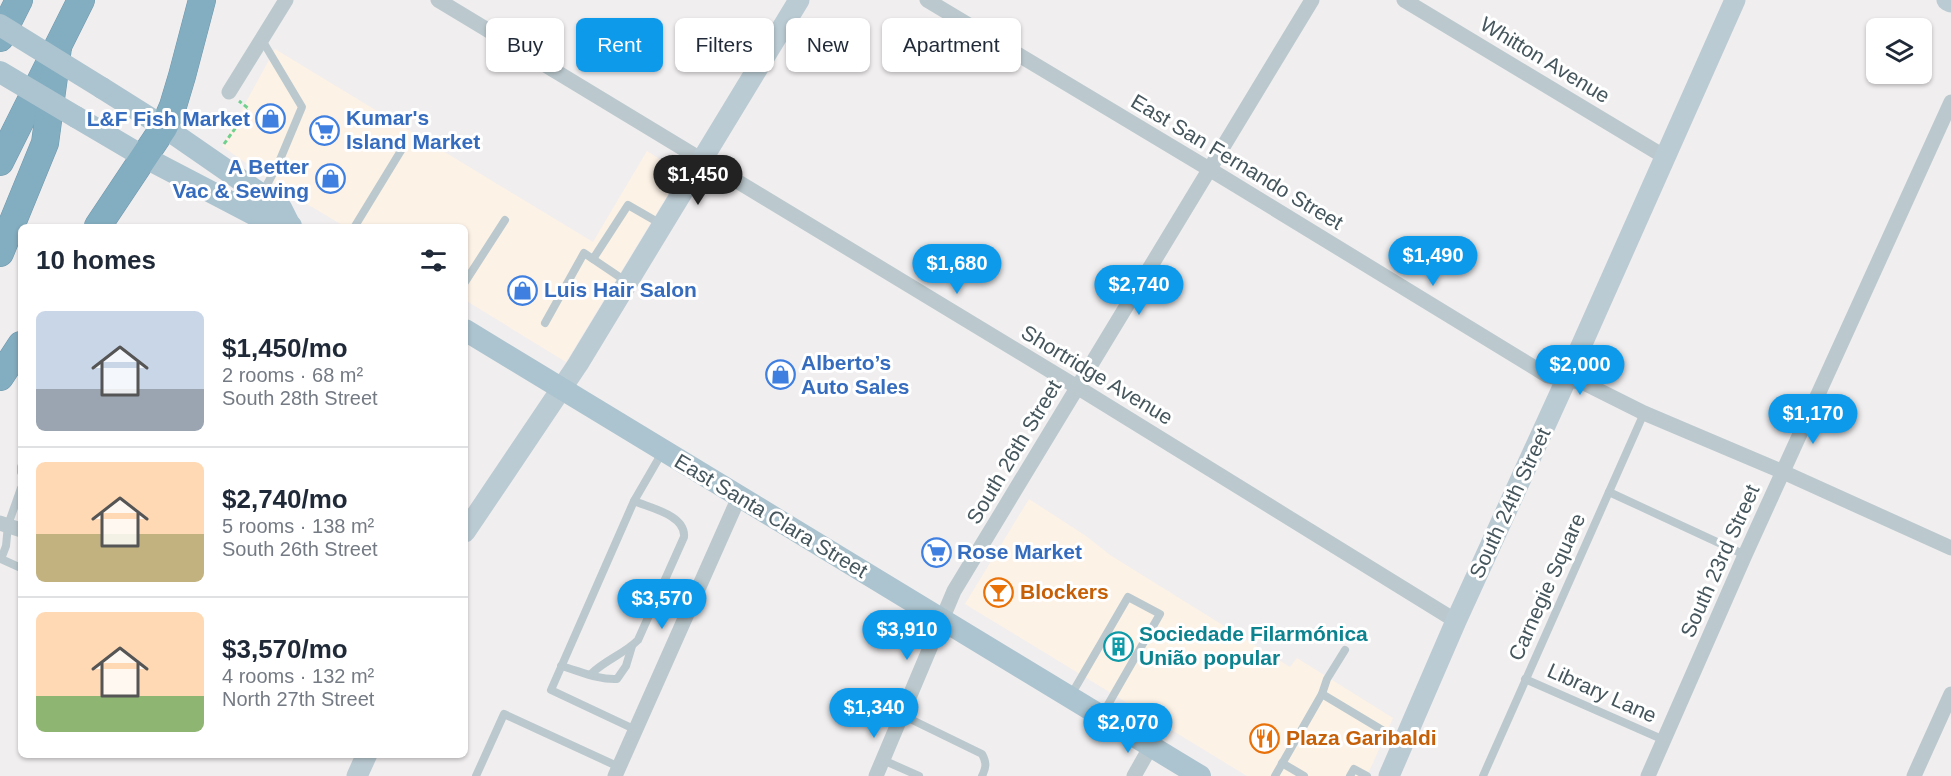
<!DOCTYPE html>
<meta charset="utf-8">
<style>
:root{--surface:#fff;--page:#f6f6f7;--text:#1f2937;--muted:#747a83;--line:#e0e1e3;--accent:#0e9aeb}
body{margin:0;font-family:Helvetica,sans-serif;background:var(--page);color:var(--text);height:100vh;display:flex;flex-direction:column;font-size:22px;white-space:nowrap}
*{box-sizing:border-box;margin:0}
p{font-size:20px;color:var(--muted)}
.icon{flex:none;width:33px;height:33px;fill:none;stroke:currentColor;stroke-width:2;stroke-linecap:round;stroke-linejoin:round}
.map{position:relative;flex:1;overflow:hidden}
.details{position:absolute;left:18px;top:224px;width:450px;height:534px;display:flex;flex-direction:column;background:var(--surface);border-radius:9px;box-shadow:0 2px 4px #0004}
.details>*{flex:none}
.guide{position:absolute;left:486px;top:18px;width:570px;height:54px;display:flex;gap:12px}
.tools{position:absolute;left:1866px;top:18px;display:grid;gap:12px}
.tools a{display:grid;place-items:center;width:66px;height:66px;border-radius:9px;background:var(--surface);box-shadow:0 2px 4px #0004;font-size:30px}
.price{position:absolute;translate:-50% -51px;padding:0 14px;border-radius:21px;background:var(--accent);color:#fff;font-size:20px;line-height:39px;filter:drop-shadow(0 2px 3px #0008)}
.price::after{content:'';position:absolute;left:50%;top:36px;width:18px;height:14px;margin-left:-9px;background:inherit;clip-path:polygon(0 0,100% 0,50% 100%)}
.price.on{background:#222;color:#fff}
ul{padding:0;list-style:none}
li{display:flex;align-items:center;gap:18px;height:150px;padding:0 18px}
li+li{border-top:2px solid var(--line)}
li span{display:grid;place-items:center;flex:none;width:168px;height:120px;border-radius:9px;color:#555}
li>.icon{margin-inline-start:auto}
span .icon{width:72px;height:72px;fill:#fffc;stroke-width:1}
li b{font-size:26px}
h2{display:flex;justify-content:space-between;align-items:center;height:72px;padding:0 18px;font-size:26px}
.chip{padding:0 21px;border-radius:9px;background:var(--surface);box-shadow:0 2px 4px #0004;font-size:21px;line-height:54px}
.chip.on{background:var(--accent);color:#fff}
.map>svg:first-child{display:block}
</style>
<div class="map">
<svg width="1951" height="776" viewBox="0 0 1951 776">
<rect width="100%" height="100%" fill="#f1eeef"/>
<g fill="#fdf2e6">
<polygon points="275,49 593,242 647,151 681,173 566,362 465,300 465,226 344,226 285,191 222,146"/>
<polygon points="1029,499 1086,536 1110,555 1290,667 1297,658 1393,718 1367,776 1247,776 965,604"/>
</g>
<g fill="none" stroke-linecap="round" stroke-linejoin="round">
<defs>
<g id="highway">
<polyline points="0,38 19,0"/>
<polyline points="0,162 81,0"/>
<polyline points="98,226 164,127 173,106 182,76 202,0"/>
<polyline points="0,253 45,143 58,47"/>
<polyline points="0,377 21,345"/>
</g>
</defs>
<use href="#highway" stroke="#6e98ac" stroke-width="28"/>
<polyline stroke="#70d18e" stroke-width="3" stroke-dasharray="4.5 3" stroke-linecap="butt" points="224,144 249,109 239,101"/>
<g stroke="#bbc9ce" stroke-width="8">
<polyline points="262,40 302,107 279,162 262,194"/>
<polyline points="355,226 402,149"/>
<polyline points="593,259 628,205 661,224"/>
<polyline points="465,282 505,220"/>
<polyline points="545,323 584,253 627,282"/>
<polyline points="21,467 21,472"/>
<polyline points="21,488 8,525 6,546 1,559 21,568"/>
<polyline points="1609,492 1745,555"/>
<path d="M561 666C580 671 597 680 617 679L626 666 632 646"/>
<path d="M591 674C605 660 624 654 638 640L684 537C686 515 650 508 634 501"/>
<polyline points="1525,679 1664,740"/>
<polyline points="1322,694 1327,679 1345,650"/>
<polyline points="1071,695 1128,597 1160,614 1102,715"/>
<path d="M902 715 982 754C987 763 986 768 982 776"/>
<polyline points="636,730 551,690 634,501 663,451"/>
<polyline points="883,760 919,776"/>
<polyline points="1282,763 1304,776"/>
<polyline points="476,776 504,714 619,767"/>
<polyline points="1275,776 1322,694 1402,742"/>
<polyline points="1350,776 1354,769 1367,776"/>
<polyline points="1483,776 1644,413"/>
</g>
<g stroke="#bbc9ce" stroke-width="15">
<polyline points="438,0 1077,387 1456,621"/>
<polyline points="927,0 1224,178 1548,376 1584,383 1644,413 1783,472 1951,548"/>
<polyline points="1404,0 1665,157"/>
<polyline points="229,92 286,0"/>
<polyline points="0,523 21,530"/>
<polyline points="615,776 739,497"/>
<polyline points="876,776 954,591 1312,0"/>
<polyline points="1134,776 1151,746"/>
<polyline points="1648,776 1745,555 1951,102"/>
<polyline points="1914,776 1951,694"/>
</g>
<g stroke="#bbcbd3" stroke-width="21">
<polyline points="1947,0 1951,2"/>
<polyline points="465,532 578,364 799,0"/>
<polyline points="357,776 367,754"/>
<polyline points="1389,776 1456,621 1566,380 1735,0"/>
</g>
<g stroke="#acc4cf" stroke-width="22">
<polyline points="102,88 164,127 281,208 290,226"/>
<polyline points="76,117 144,157 255,215 291,226"/>
<polyline points="465,330 1200,776"/>
</g>
<use href="#highway" stroke="#83adc0" stroke-width="27"/>
<g stroke="#acc4cf" stroke-width="22">
<polyline points="0,25 102,88"/>
<polyline points="0,72 76,117"/>
</g>
</g>
<defs>
<symbol id="shop-ring" viewBox="-11 -11 22 22"><circle r="9.5" fill="#fff" stroke="#3f7fe0" stroke-width="1.5"/><path d="M-5-2.5h2.3a2.7 3.5 0 0 1 5.4 0H5L5.5 6h-11ZM-1.5-2.5h3a1.5 2.3 0 0 0-3 0Z" fill="#3f7fe0"/></symbol>
<symbol id="supermarket-ring" viewBox="-11 -11 22 22"><circle r="9.5" fill="#fff" stroke="#3f7fe0" stroke-width="1.5"/><path d="M-6-5.5h2.5l.6 2H6L4.5 2H-2.5L-4.4-4H-6ZM-1.5 3.2a1.3 1.3 0 1 0 .1 0ZM3 3.2a1.3 1.3 0 1 0 .1 0Z" fill="#3f7fe0"/></symbol>
<symbol id="bar-ring" viewBox="-11 -11 22 22"><circle r="9.5" fill="#fff" stroke="#e8710a" stroke-width="1.5"/><path d="M-6-5H6L.8 .8V4.5H3.5V6h-7V4.5H-.8V.8Z" fill="#e8710a"/></symbol>
<symbol id="building-ring" viewBox="-11 -11 22 22"><circle r="9.5" fill="#fff" stroke="#0f9aa8" stroke-width="1.5"/><path d="M-4-6H4V6H1V3H-1V6H-4ZM-2.5-4.3h1.7v1.8h-1.7ZM.8-4.3h1.7v1.8H.8ZM-2.5-1h1.7V.8h-1.7ZM.8-1h1.7V.8H.8Z" fill="#0f9aa8"/></symbol>
<symbol id="restaurant-ring" viewBox="-11 -11 22 22"><circle r="9.5" fill="#fff" stroke="#e8710a" stroke-width="1.5"/><path d="M-5-6h1v4h1v-4h1v4h1v-4h1v5L-1.5 .5V6h-2V.5L-5-1ZM5-6V6H3V1.5H1.5Q1.5-4 5-6Z" fill="#e8710a"/></symbol>
</defs>
<g fill-rule="evenodd">
<use href="#shop-ring" x="254" y="102" width="33" height="33"/>
<use href="#supermarket-ring" x="308" y="114" width="33" height="33"/>
<use href="#shop-ring" x="314" y="162" width="33" height="33"/>
<use href="#shop-ring" x="506" y="274" width="33" height="33"/>
<use href="#shop-ring" x="764" y="358" width="33" height="33"/>
<use href="#supermarket-ring" x="920" y="536" width="33" height="33"/>
<use href="#bar-ring" x="982" y="576" width="33" height="33"/>
<use href="#building-ring" x="1102" y="630" width="33" height="33"/>
<use href="#restaurant-ring" x="1248" y="722" width="33" height="33"/>
</g>
<g text-anchor="middle" stroke-width="6" stroke-linejoin="round" paint-order="stroke">
<g font-size="21" fill="#45565d" stroke="#fff">
<text transform="translate(1545 60) rotate(31)" y="7">Whitton Avenue</text>
<text transform="translate(1237 162) rotate(31)" y="7">East San Fernando Street</text>
<text transform="translate(1097 375) rotate(31)" y="7">Shortridge Avenue</text>
<text transform="translate(1014 452) rotate(-59)" y="7">South 26th Street</text>
<text transform="translate(1510 503) rotate(-65)" y="7">South 24th Street</text>
<text transform="translate(771 516) rotate(31)" y="7">East Santa Clara Street</text>
<text transform="translate(1720 561) rotate(-66)" y="7">South 23rd Street</text>
<text transform="translate(1547 587) rotate(-66)" y="7">Carnegie Square</text>
<text transform="translate(1602 693) rotate(24)" y="7">Library Lane</text>
</g>
<g font-size="21" font-weight="bold" fill="#366cbe" stroke="#fff" text-anchor="start">
<text x="346" y="125">Kumar's<tspan x="346" dy="24">Island Market</tspan></text>
<text x="250" y="126" text-anchor="end">L&amp;F Fish Market</text>
<text x="309" y="174" text-anchor="end">A Better<tspan x="309" dy="24">Vac &amp; Sewing</tspan></text>
<text x="544" y="297">Luis Hair Salon</text>
<text x="801" y="370">Alberto’s<tspan x="801" dy="24">Auto Sales</tspan></text>
<text x="957" y="559">Rose Market</text>
</g>
<g font-size="21" font-weight="bold" fill="#c56008" stroke="#fff" text-anchor="start">
<text x="1020" y="599">Blockers</text>
<text x="1286" y="745">Plaza Garibaldi</text>
</g>
<g font-size="21" font-weight="bold" fill="#0d838f" stroke="#fff" text-anchor="start">
<text x="1139" y="641">Sociedade Filarmónica<tspan x="1139" dy="24">União popular</tspan></text>
</g>
</g>
</svg>
<div class="tools">
<a><svg class="icon" aria-label="layers" viewBox="0 0 24 24"><path d="M12 4l9 5-9 5-9-5zM3 14l9 5 9-5"/></svg></a>
</div>
<b class="price on" style="left:698px;top:206px">$1,450</b>
<b class="price" style="left:1433px;top:287px">$1,490</b>
<b class="price" style="left:957px;top:295px">$1,680</b>
<b class="price" style="left:1139px;top:316px">$2,740</b>
<b class="price" style="left:1580px;top:396px">$2,000</b>
<b class="price" style="left:1813px;top:445px">$1,170</b>
<b class="price" style="left:662px;top:630px">$3,570</b>
<b class="price" style="left:907px;top:661px">$3,910</b>
<b class="price" style="left:874px;top:739px">$1,340</b>
<b class="price" style="left:1128px;top:754px">$2,070</b>
<div class="guide">
<a class="chip">Buy</a>
<a class="chip on">Rent</a>
<a class="chip">Filters</a>
<a class="chip">New</a>
<a class="chip">Apartment</a>
</div>
<section class="details">
<h2>10 homes<svg class="icon" aria-label="filters" viewBox="0 0 24 24"><path d="M4 7h16M4 17h16"/><circle cx="9" cy="7" r="2"/><circle cx="15" cy="17" r="2"/></svg></h2>
<ul>
<li><span style="background:linear-gradient(#c9d6e8 65%,#9aa5b1 0)"><svg class="icon" aria-label="home" viewBox="0 0 24 24"><path d="M3 11l9-7 9 7M6 9v11h12V9"/></svg></span><div><b>$1,450/mo</b><p>2 rooms · 68 m²</p><p>South 28th Street</p></div></li>
<li><span style="background:linear-gradient(#ffd9b3 60%,#c2b280 0)"><svg class="icon" aria-label="home" viewBox="0 0 24 24"><path d="M3 11l9-7 9 7M6 9v11h12V9"/></svg></span><div><b>$2,740/mo</b><p>5 rooms · 138 m²</p><p>South 26th Street</p></div></li>
<li><span style="background:linear-gradient(#ffd9b3 70%,#8fb573 0)"><svg class="icon" aria-label="home" viewBox="0 0 24 24"><path d="M3 11l9-7 9 7M6 9v11h12V9"/></svg></span><div><b>$3,570/mo</b><p>4 rooms · 132 m²</p><p>North 27th Street</p></div></li>
</ul>
</section>
</div>
